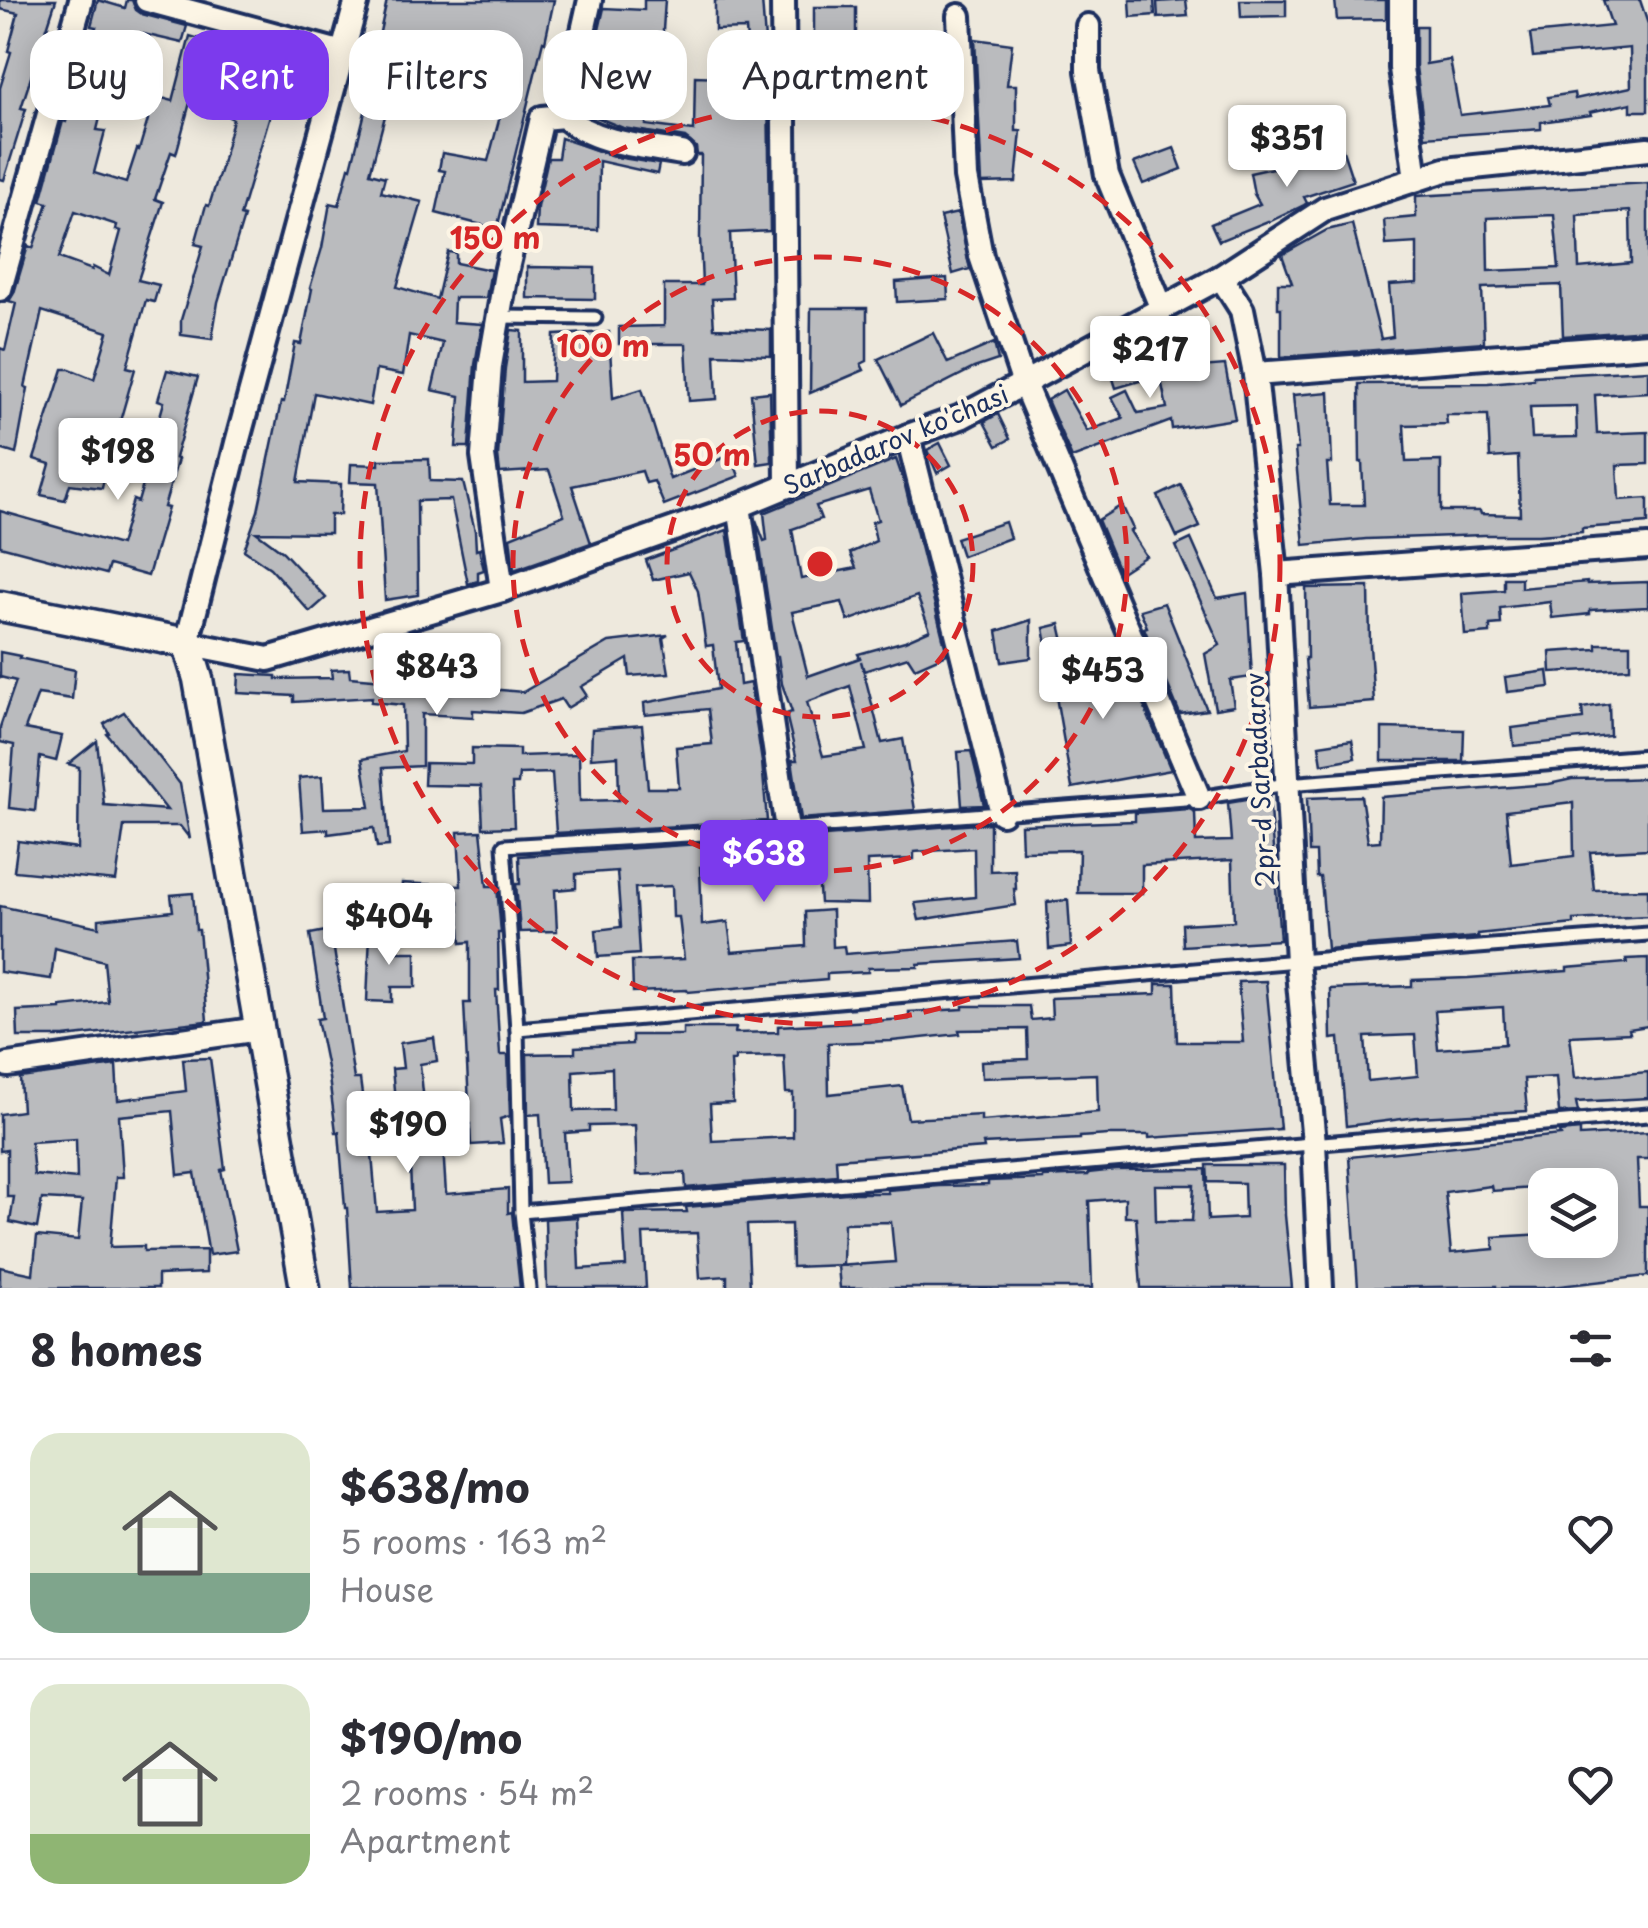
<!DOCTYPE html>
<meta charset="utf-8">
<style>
:root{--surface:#fff;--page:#f2f2f3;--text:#2b2b33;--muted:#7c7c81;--line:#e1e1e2;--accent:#7c3aed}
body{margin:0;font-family:"Playpen Sans",sans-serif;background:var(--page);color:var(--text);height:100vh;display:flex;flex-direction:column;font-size:38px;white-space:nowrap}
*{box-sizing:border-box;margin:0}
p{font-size:32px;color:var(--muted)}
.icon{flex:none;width:55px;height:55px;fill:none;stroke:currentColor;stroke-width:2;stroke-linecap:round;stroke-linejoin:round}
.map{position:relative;height:1288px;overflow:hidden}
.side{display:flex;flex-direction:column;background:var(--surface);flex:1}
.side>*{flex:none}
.banner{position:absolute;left:30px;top:30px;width:1000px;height:90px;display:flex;gap:20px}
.buttons{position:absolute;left:1528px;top:1168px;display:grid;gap:20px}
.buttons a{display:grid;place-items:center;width:90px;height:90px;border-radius:20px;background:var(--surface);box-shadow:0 5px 25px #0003;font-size:50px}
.price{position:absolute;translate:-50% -85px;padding:0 22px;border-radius:10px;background:#fff;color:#222;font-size:32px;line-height:65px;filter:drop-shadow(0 2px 5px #0008)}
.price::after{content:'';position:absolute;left:50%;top:60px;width:30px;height:22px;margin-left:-15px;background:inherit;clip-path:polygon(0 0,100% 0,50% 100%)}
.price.current{background:var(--accent);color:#fff}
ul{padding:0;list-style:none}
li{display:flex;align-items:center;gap:30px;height:250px;padding:0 30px}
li+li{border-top:2px solid var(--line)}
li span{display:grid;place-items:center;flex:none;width:280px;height:200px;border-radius:30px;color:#555}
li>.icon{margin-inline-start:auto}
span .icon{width:120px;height:120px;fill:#fffc;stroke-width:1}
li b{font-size:42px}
h2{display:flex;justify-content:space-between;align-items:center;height:120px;padding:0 30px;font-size:42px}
.pill{padding:0 35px;border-radius:30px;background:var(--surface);box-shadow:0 5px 25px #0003;font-size:35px;line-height:90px}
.pill.current{background:var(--accent);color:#fff}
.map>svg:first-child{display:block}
</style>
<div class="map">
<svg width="1648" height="1288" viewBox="0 0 1648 1288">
<rect width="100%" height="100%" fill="#eee9dd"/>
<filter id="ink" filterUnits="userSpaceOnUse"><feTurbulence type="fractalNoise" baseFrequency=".01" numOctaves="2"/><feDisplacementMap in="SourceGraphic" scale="20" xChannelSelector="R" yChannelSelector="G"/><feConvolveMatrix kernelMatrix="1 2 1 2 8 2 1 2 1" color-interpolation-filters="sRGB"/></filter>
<g filter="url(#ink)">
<g fill="#babbbe" stroke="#1b2f5e" stroke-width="2.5" fill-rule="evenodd">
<polygon points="0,0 56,0 21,108 26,109 4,180 0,179 0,88 11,52 8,51 18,13 0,9"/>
<path d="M98 0 125 8 127 0H132L136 10 142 14 187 26 182 43 139 33 137 38 116 32 107 80 109 81 97 130 105 131 94 173 126 183 137 149 139 150 155 96 173 101 190 36 277 62 268 93 276 95 240 216 244 217 218 302 212 339 181 335V320L203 246 195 244 206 205 209 206 221 168 233 119 229 117 242 75 201 62 176 154 171 152 155 199 163 202 138 280 159 285 154 302 146 300 127 367 135 369 114 442 112 441 102 488 70 484 65 500 41 495 50 464 34 459 63 369H70L94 379 108 332 42 311 25 387 28 388 16 454 0 449V348L5 350 16 303 9 301 14 293 28 246 33 248 48 203 41 201 63 121 66 122 78 73 86 75 96 27 91 26ZM75 211 117 225 116 230 121 231 109 275 93 267 92 270 59 258Z"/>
<polygon points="387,0 554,0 545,42 543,41 497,229 436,213 445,171 439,170 442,153 488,161 503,105 450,92 445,111 427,105 434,80 403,70 396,98 390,97 370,173 385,177 381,192 422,202 397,287 437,299 448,252 456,253 456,263 491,270 486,298 454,298 453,322 482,324 475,365 469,447 456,447 460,396 432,390 443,343 409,335 403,375 376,370 370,405 314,393 298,482 341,484 340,515 330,515 330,533 256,532 283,552 326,598 310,612 270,568 244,550 258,511 281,402 284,402 295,343 301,344 312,289 310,288 322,248 330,203 339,205 349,167 351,168 370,92 367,91"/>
<polygon points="644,0 665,0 660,75 651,74 646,125 694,131 695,76 750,78 746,29 715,30 715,0 762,0 768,82 770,231 730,233 733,298 712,299 714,328 771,330 771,356 715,354 717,399 689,401 686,344 619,344 619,327 664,326 664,285 702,285 700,238 701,155 697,155 696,147 685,138 623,128 584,112 586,87 604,8 644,10"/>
<polygon points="1130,0 1154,0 1155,15 1131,17"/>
<polygon points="1186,0 1188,16 1158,18 1157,2"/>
<polygon points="1240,0 1286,0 1286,16 1241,17"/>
<polygon points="1335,0 1386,0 1386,19 1337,20"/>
<polygon points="1603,0 1640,0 1648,24 1648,111 1631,111 1631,103 1590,112 1591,115 1541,122 1541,129 1425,137 1416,67 1416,26 1426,26 1426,64 1450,60 1460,115 1550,105 1548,97 1574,93 1575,99 1631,87 1630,48 1533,57 1530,34 1612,26"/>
<rect x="814" y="7" width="42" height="29"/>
<polygon points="975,39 1012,44 1007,85 1016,85 1016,131 1021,131 1016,182 982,183"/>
<polygon points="561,138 616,157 659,164 657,174 599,161 598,230 536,228 537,207 548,158 558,158"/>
<polygon points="1341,145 1353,181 1304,197 1307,203 1304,205 1269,222 1268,221 1219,241 1211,224 1260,204 1254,194 1250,173 1304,161 1303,158"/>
<polygon points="1174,148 1182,169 1143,184 1134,163"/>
<path d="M1648 183V330L1563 336 1561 285 1482 288 1484 342 1281 357V308H1278V283H1292L1282 255 1327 230 1352 224 1381 339 1393 337 1389 285 1417 283V243L1386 245 1384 220 1416 217V196ZM1630 211 1631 263 1579 268 1577 215ZM1554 215 1559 268 1488 271 1487 218Z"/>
<polygon points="958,213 970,269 953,274 940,217"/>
<polygon points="527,267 595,268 595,299 527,298"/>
<polygon points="947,278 948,299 897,302 896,282"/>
<polygon points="811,308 867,308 867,361 861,364 864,370 810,393"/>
<polygon points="511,330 522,331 522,382 552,381 554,335 609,332 613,398 642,389 670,479 731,455 739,476 664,505 654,481 646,483 642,471 572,486 591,543 514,570 510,537 564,515 549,470 500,473 498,456 505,368"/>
<polygon points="933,333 948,363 994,343 998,360 974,368 901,405 878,359"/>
<polygon points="1167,342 1176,369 1225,365 1235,419 1172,429 1171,421 1072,458 1047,400 1064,390 1087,431 1123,418 1112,397 1127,390 1138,413 1167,408 1160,375 1116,388 1108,363"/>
<polygon points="167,370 198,377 175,458 178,459 164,507 168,508 148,576 109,565 106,574 0,546 0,511 120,545 133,500 138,502 152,453 150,452 164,402 158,400"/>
<path d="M1648 370V392L1595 395 1597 434 1648 432V464L1617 465 1619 500 1648 498V523L1582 528V532L1538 535H1484L1366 539 1304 545 1295 449H1298L1293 395 1329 392 1332 463H1327L1330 505H1364L1362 462H1360L1359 384 1488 383 1534 379V376ZM1576 406 1577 437 1532 438 1530 407ZM1446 415H1488L1490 458 1518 456 1520 515 1481 514 1480 511H1441V461L1406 462 1404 425 1447 424Z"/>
<polygon points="770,392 772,462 758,464 751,394"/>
<polygon points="998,414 1010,439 997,446 984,422"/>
<polygon points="940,443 951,465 937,473 927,450"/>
<polygon points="429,459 430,481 463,482 475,531 476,550 479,549 484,570 478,572 478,581 468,584 451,500 417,501 418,595 385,600 378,483 350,482 351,464 379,465 379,460"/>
<path d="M896 459 904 482 947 654 915 668 908 657 864 671 861 661 882 743 903 739 915 810 801 819 792 760H797L786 714 792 712 782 684 778 656H776L756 520 764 541 767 540 764 513ZM869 490 878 520 872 522 876 541 850 553 856 568 801 579 792 529 821 519 816 506ZM917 596 930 630 905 641 858 654 860 658 808 676 792 612 842 602 848 621ZM850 686 866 750 823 756 807 702Z"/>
<polygon points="1181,485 1200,527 1177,537 1158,496"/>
<polygon points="1122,505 1133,529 1130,531 1146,556 1120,573 1098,520"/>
<polygon points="1005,522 1010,538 962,556 956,538"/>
<polygon points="727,530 744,641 736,642 740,685 750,683 762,762 767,821 556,833 552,773 519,774 518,784 512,784 514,827 483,828 481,786 424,785 425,763 472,764 472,748 519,749 519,756 579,754 580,801 619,800 618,756 591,758 592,729 642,725 648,788 679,788 676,747 712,744 708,709 645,715 644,703 718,689 713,645 706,646 698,591 689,572 653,580 646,560"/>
<polygon points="1191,539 1217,598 1247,593 1252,677 1230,680 1234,706 1215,709 1205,654 1220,645 1176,546"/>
<polygon points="1504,578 1521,578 1521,588 1587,582 1587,584 1648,582 1648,607 1590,610 1590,614 1552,618 1550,602 1500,608 1501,624 1490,625 1490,633 1465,635 1462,593 1504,590"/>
<polygon points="1369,587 1370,646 1374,702 1309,707 1305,658 1307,658 1306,588"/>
<polygon points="1164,603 1207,710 1180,714 1144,628 1147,627 1140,610"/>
<polygon points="1031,620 1031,658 1002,662 997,631"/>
<polygon points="1060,624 1076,694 1119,678 1105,645 1116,640 1171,770 1072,788 1044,628"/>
<polygon points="668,635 663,638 669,673 630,676 628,659 581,687 587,696 567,708 561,699 521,713 473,710 473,717 422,714 422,766 383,768 389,846 377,847 374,828 328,834 328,829 303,831 299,778 322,776 324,808 370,807 362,759 404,751 403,705 371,702 372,697 294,702 294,696 238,693 239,674 276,676 276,679 332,678 331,670 349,669 350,677 523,692 609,642"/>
<polygon points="1597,644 1630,644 1630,668 1551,672 1550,652 1597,649"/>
<polygon points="0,652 20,656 19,658 75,670 72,699 38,694 25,729 62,736 56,761 40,757 35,811 9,808 14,745 0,742 0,727 16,681 0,677"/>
<polygon points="1548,671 1550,687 1507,692 1505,677"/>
<polygon points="1609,704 1610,736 1514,746 1512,728 1583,719 1582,708"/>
<polygon points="124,712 180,784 190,839 180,826 124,826 116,881 14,871 18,841 78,849 79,767 68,764 97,741 104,805 167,810 107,734 109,733 104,724"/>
<polygon points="1382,728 1464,730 1463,761 1382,761"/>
<polygon points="1352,740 1355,758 1322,764 1319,745"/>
<polygon points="971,751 984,805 962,806 958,752"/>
<path d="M1623 778V779L1648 778V849L1590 852 1594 890 1648 889V916L1574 920V924L1478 934V937L1327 949 1322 891 1320 877H1317L1316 852H1309L1307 798 1361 796 1368 842 1380 841 1381 797 1549 784 1572 779ZM1573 803 1574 856 1511 864 1506 811Z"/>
<polygon points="1269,796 1280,940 1183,946 1182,924 1234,921 1232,860 1142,865 1142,893 1078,893 1079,850 1022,851 1021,825 1135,821 1135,813 1189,809 1195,812 1196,842 1231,841 1228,803"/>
<polygon points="990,823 990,871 1015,870 1016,889 1014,889 1016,905 919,920 915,903 975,897 974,848 914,852 914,859 867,861 868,904 820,903 817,860 700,867 702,925 728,922 732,952 806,946 805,912 832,910 833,947 844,946 845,954 1017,941 1019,958 918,964 918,967 868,968 868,972 827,974 827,980 688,992 687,990 633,992 632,961 684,959 679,917 673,917 672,886 635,888 639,954 598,957 596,930 621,927 617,871 576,874 576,888 555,890 557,931 520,932 516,884 520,884 519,856 776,839 788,844 799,838"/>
<polygon points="481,831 487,886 497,886 501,933 498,933 499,990 496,990 500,1055 508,1055 510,1116 500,1119 503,1143 471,1145 464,1003 470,1003 470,942 461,943 458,901 401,898 402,883 461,886 458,832"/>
<polygon points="193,893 196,930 199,930 207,1021 64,1037 18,1037 17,1011 61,1009 61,1007 108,1002 104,961 55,948 51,979 0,972 0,906 99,927 99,919 173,911 171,895"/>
<polygon points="1068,900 1071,946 1049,949 1047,902"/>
<polygon points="331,930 354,1079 360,1079 367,1133 370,1132 377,1212 412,1210 408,1121 405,1121 406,1099 395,1100 392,1069 403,1068 400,1043 434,1038 437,1061 420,1064 424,1102 443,1101 449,1145 443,1146 446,1194 508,1189 508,1213 512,1212 520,1288 352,1288 347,1208 345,1208 339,1132 336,1132 329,1078 317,1019 323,1018 310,934"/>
<polygon points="370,933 395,934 394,952 416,952 416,987 392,987 392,1002 367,1001"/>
<path d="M1648 958V1026L1629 1029 1630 1033 1570 1036 1575 1078 1648 1072V1098L1576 1102 1578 1112 1559 1113 1556 1077 1524 1079 1527 1111 1418 1117 1346 1126 1339 1038 1331 1039 1330 989 1412 986V980L1468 978 1567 971V968L1627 963 1626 959ZM1503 1007 1505 1044 1438 1049 1435 1011ZM1415 1035 1418 1076 1368 1081 1365 1037Z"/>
<path d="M1266 981 1280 1129 1149 1138V1135H1108L1080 1137V1139L983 1144 984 1148 836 1159 837 1175 686 1188 685 1173 637 1175 635 1125 589 1126V1131L565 1133 568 1182 544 1183 540 1114 528 1115 527 1054 575 1053V1047L632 1044V1035H683V1028H736L735 1033 778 1032V1026L909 1019V1012L963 1009V1006H1029L1031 1020 1052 1018 1051 998 1156 994V984H1175L1177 1042H1243L1238 982ZM1027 1029 1028 1059 981 1061 982 1078 1097 1074 1098 1112 981 1121V1115L908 1119 902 1086 829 1094 828 1043 892 1041 960 1034 959 1030ZM784 1056 786 1093H793V1137L712 1141 710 1104 733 1103 731 1061H735V1057ZM612 1068 613 1110 574 1111 573 1071Z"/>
<path d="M210 1058 225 1169 221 1170 237 1251 209 1255 195 1173 178 1175 172 1111 119 1116 123 1177H116L110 1247 144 1246V1251L206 1250V1273L158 1275V1288H0V1267L33 1274 37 1236 78 1240 82 1201 42 1199 37 1228 10 1222 14 1197H7V1150L0 1151V1114L22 1111 20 1078 116 1065 118 1100 186 1091 183 1059ZM76 1139 77 1179 34 1175 31 1142Z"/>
<path d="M1580 1130V1136L1648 1132V1159H1637L1639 1206H1648V1276L1542 1288H1496V1286L1358 1288 1349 1157 1561 1135 1560 1132ZM1570 1179V1185H1600V1240H1545V1234L1493 1237 1494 1249 1451 1253 1445 1192 1491 1186 1492 1191 1532 1188V1182Z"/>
<path d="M1207 1165H1284L1285 1215 1292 1288H1141L1136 1217H1125V1198L1089 1201 1092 1288H840L838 1266 895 1262 891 1222 844 1223 843 1265 792 1267 791 1224 747 1225 750 1288H727V1276L700 1278 697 1233 643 1234 646 1288H547L545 1219 577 1217 579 1269 626 1266 623 1213 687 1212 686 1207 846 1193H888L887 1190 939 1186 988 1185V1181L1043 1179V1177L1088 1175V1173L1115 1170 1206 1169 1208 1220 1245 1218 1244 1183 1208 1182ZM1155 1185H1194L1192 1221H1156Z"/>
</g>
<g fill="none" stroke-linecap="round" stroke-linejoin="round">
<defs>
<g id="service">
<polyline points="498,317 595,318"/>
<polyline points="517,1029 1297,961 1648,934"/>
<polyline points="521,1212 1648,1115"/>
<polyline points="529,1288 521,1212 517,1029 504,846 787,829 1199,798 1287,784 1648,756"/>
</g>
<g id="minor">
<polyline points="147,0 343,53"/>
<polyline points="357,0 237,443 187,643 268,659 502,590 739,506 908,436 961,417 1221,277 1325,209 1445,170 1648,149"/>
<polyline points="783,0 787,486"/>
<polyline points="1401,0 1401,68 1416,179"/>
<polyline points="959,16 966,177 981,256 1024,384 1199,798"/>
<polyline points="1088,26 1088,71 1107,175 1162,309"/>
<path d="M564 116C594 144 644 146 682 153"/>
<polyline points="1221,277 1242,310 1255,374 1276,574 1297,961 1314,1143 1321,1288"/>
<polyline points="0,289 81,0"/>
<polyline points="1255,374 1648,345"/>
<polyline points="908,436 1002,813"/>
<polyline points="739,506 787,829"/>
<polyline points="1276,574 1648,547"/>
<polyline points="502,590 483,456 490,366 506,273 542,118 564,116 590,0"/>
<polyline points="8,1065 259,1029"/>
</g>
<polyline id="tertiary" points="0,606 187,643 198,679 305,1288"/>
</defs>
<use href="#service" stroke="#1b2f5e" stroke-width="19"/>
<use href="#minor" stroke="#1b2f5e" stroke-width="30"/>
<use href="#tertiary" stroke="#1b2f5e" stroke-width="35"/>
<use href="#service" stroke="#fcf5e5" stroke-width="11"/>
<use href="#minor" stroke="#fcf5e5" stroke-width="22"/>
<use href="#tertiary" stroke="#fcf5e5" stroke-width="28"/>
</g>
</g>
<g fill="none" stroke="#d62828" stroke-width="5" stroke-dasharray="18 12">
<circle cx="820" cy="564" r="153"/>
<circle cx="820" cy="564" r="307"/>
<circle cx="820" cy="564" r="460"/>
</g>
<g text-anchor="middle" stroke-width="8" stroke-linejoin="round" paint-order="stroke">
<g font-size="25" fill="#1b2f5e" stroke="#fcf5e5">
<text transform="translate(896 440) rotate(-23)" y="9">Sarbadarov ko'chasi</text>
<text transform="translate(1260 780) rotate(-93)" y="9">2pr-d Sarbadarov</text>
</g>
</g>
<circle cx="820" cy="564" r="15" fill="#d62828" stroke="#fcf5e5" stroke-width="5"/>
<g font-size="30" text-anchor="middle" font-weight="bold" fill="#d62828" stroke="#fcf5e5" stroke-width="8" stroke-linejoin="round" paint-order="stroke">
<text x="495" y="249">150 m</text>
<text x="603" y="357">100 m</text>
<text x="712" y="466">50 m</text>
</g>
</svg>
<div class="buttons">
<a><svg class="icon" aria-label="layers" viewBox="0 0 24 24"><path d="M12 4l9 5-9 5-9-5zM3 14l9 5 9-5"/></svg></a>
</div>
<b class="price" style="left:1287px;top:190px">$351</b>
<b class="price" style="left:1150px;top:401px">$217</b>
<b class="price" style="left:118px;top:503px">$198</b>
<b class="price" style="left:437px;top:718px">$843</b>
<b class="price" style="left:1103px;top:722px">$453</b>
<b class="price current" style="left:764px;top:905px">$638</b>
<b class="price" style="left:389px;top:968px">$404</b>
<b class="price" style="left:408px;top:1176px">$190</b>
<div class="banner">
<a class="pill">Buy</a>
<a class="pill current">Rent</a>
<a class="pill">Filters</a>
<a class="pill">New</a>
<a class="pill">Apartment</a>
</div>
</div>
<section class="side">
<h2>8 homes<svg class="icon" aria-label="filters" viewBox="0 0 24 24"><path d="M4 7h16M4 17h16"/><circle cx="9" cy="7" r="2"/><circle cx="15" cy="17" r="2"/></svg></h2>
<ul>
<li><span style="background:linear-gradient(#dfe7d0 70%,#7fa58c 0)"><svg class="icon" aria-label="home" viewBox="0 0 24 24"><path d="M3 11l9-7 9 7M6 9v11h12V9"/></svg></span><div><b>$638/mo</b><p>5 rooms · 163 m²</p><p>House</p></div><svg class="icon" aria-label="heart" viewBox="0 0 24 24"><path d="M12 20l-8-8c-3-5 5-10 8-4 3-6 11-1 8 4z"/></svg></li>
<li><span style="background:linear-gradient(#dfe7d0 75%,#8fb573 0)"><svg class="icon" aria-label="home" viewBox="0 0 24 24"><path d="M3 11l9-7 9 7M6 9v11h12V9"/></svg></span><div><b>$190/mo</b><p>2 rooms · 54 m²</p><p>Apartment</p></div><svg class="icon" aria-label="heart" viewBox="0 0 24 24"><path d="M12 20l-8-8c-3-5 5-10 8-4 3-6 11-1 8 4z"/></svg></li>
</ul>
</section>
